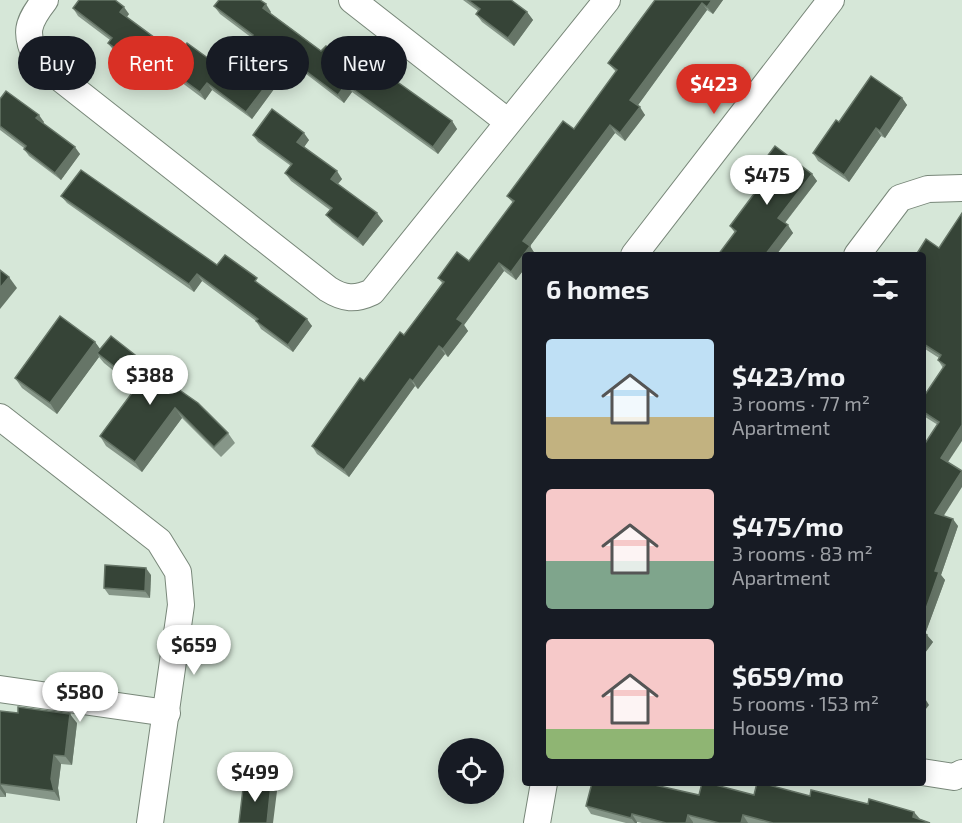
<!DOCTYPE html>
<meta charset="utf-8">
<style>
:root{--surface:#171b24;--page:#20242c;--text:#f1f3f6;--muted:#9ea1a6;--accent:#d93025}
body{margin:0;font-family:"Exo 2",sans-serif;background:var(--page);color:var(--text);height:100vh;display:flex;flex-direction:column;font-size:22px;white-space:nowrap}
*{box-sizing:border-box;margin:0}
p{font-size:20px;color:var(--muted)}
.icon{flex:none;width:33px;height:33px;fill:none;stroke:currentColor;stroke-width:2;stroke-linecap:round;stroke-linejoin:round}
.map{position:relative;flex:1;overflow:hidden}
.sheet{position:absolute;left:522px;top:252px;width:404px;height:534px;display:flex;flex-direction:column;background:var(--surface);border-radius:6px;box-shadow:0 3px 15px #0003}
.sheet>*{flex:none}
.top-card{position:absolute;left:18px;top:36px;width:414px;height:54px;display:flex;gap:12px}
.fabs{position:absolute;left:438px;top:738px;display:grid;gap:12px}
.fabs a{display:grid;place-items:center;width:66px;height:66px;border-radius:50%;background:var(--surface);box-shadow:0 3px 15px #0003;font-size:30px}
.price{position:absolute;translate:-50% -51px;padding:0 14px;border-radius:21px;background:#fff;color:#222;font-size:20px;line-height:39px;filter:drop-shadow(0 2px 3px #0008)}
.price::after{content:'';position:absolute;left:50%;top:36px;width:18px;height:14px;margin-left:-9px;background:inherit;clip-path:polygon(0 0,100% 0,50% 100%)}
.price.on{background:var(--accent);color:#fff}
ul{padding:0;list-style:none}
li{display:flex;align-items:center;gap:18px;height:150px;padding:0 24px}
li span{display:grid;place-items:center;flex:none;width:168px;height:120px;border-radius:6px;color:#555}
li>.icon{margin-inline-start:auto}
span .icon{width:72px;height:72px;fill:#fffc;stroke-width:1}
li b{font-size:26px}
h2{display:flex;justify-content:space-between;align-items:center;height:72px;padding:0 24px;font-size:26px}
.pill{padding:0 21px;border-radius:27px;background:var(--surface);box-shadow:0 3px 15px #0003;font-size:21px;line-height:54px}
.pill.on{background:var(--accent);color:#fff}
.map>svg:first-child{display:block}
</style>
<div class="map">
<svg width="962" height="823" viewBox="0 0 962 823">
<rect width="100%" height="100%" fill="#d6e7d8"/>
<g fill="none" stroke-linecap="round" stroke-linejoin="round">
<defs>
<g id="minor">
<path d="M45 0C27 23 24 33 37 60L328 289C344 299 355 300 372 292L607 0"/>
<polyline points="352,0 508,122"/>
<polyline points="634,255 831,0"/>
<polyline points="857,255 900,198 928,189 962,188"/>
<polyline points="0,417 159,541 178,572 181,605 150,823"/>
<polyline points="0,689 167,713"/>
<polyline points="922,772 954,777 962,773"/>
<polyline points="537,823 544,783"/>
</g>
</defs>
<use href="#minor" stroke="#788779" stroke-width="28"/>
<use href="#minor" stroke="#fff" stroke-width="26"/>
</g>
<g fill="#869688">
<polygon points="463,0 511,0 527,12 533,20 514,46 482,22 476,14 478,11"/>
<polygon points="655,0 723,0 713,14 707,10 637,106 645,115 625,141 615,133 530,246 535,254 516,280 504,271 464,325 468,331 448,357 445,354 418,389 415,386 349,477 317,454 312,446 364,381 404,335 442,283 438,278 469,261 513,203 507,196 574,129 616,72 608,63"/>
<polygon points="214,6 271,12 270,13 321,51 452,121 457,129 438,154 352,92 344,103 297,67 292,73 288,70 252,119 212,90 205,100 173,76 168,69 227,72 252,38 220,14"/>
<polygon points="73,8 129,14 127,17 165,49 146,75 114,51 108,43 110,40 78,16"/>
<polygon points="902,98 907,105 885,138 881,136 849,182 818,161 813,153 839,122"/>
<polygon points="0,99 44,122 43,123 80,154 61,180 29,156 24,149 24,148 0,130"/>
<polygon points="253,135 309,140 304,147 342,179 338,184 383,221 363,246 332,222 326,215 330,210 291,181 285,173 291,166 258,142"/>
<polygon points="812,174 817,181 785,223 793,233 776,255 718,255 735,233 730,226 761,185 753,175"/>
<polygon points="61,196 262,286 312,326 293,352 261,329 256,321 202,281 194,292 67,203"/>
<polygon points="962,213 948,462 944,516 958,526 941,575 945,580 925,634 933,642 922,657 938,425 922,415 922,399 943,368 938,360 939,358 922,347 922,255 939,248"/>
<polygon points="95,342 100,349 144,362 150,370 228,433 235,443 221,457 182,418 142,472 106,446 100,436 135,388 104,363 99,357 57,414 22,388 15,378"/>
<polygon points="151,575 150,598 109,595 104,588"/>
<polygon points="0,711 77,723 72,765 61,764 58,788 60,801 6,793 6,797 0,797"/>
<polygon points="699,795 810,796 920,819 930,823 642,823 637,822 637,823 626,823 591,814 586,806"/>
</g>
<g fill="#667567">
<polygon points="712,0 723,0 713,14 707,7"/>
<polygon points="702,3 707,10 636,108 630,100"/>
<polygon points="266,4 271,12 268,15 263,8"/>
<polygon points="124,7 129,14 125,19 120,12"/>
<polygon points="527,12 533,20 514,46 508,38"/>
<polygon points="159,41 165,49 146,75 140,67"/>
<polygon points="291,60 297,67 292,73 287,66"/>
<polygon points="283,63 288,70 252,119 246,112"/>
<polygon points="207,83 212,90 205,100 200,92"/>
<polygon points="346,84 352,92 344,103 338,95"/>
<polygon points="902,98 907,105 885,138 880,131"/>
<polygon points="640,107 645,115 625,141 620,133"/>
<polygon points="39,115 44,122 41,126 36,118"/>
<polygon points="452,121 457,129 438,154 433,147"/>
<polygon points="610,125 615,133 530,246 535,254 534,255 525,255 525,268 516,280 511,272 523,241"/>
<polygon points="876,128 881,136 849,182 844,175"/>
<polygon points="304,133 309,140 302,150 297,142"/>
<polygon points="75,147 80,154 61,180 55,173"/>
<polygon points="337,171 342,179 336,186 331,179"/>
<polygon points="812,174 817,181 783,225 778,218"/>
<polygon points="377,213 383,221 363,246 358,239"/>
<polygon points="788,225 793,233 776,255 765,255"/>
<polygon points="499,263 504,271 464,325 468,331 448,357 443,349 457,319"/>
<polygon points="197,274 202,281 194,292 189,284"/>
<polygon points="9,277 17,288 0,309 0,288"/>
<polygon points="307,319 312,326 293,352 288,345"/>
<polygon points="95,342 103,353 97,353 99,357 57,414 50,403"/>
<polygon points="439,346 445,354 418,389 413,381"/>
<polygon points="144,362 151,371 142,364"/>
<polygon points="410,379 415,386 349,477 344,470"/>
<polygon points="175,408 182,418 142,472 135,462"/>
<polygon points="962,425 962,441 946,465 941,458"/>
<polygon points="962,471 962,487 941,520 935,513"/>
<polygon points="953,519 958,526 941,575 945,580 924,637 922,634 922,620 935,571"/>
<polygon points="146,568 151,575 150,598 145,591"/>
<polygon points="927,635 933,642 922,657 922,642"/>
<polygon points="924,697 929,705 922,714 922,699"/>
<polygon points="70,714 77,723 72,765 65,756"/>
<polygon points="54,755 61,764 58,788 60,801 54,791 51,779"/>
<polygon points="0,784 6,793 6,797 0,789"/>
<polygon points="271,784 277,791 273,823 267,823"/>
<polygon points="914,812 920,819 913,817"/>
<polygon points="632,814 637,822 637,823 635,823 631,818"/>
<polygon points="688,815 693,822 693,823 686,823"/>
<polygon points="743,815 748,823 741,823"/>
</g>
<g fill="#364437" stroke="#667567" stroke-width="1.5">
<polygon points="79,0 115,0 124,7 120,12 159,41 140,67 108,43 112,38 73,8"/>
<polygon points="219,0 260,0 266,4 263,8 321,51 326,46 364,74 372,64 452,121 433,147 346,84 338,95 291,60 287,66 283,63 246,112 207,83 200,92 168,69 187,43 227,72 253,35 214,6"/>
<polygon points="468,0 511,0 527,12 508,38 476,14 480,9"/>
<polygon points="655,0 712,0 707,7 702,3 630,100 640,107 620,133 610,125 523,241 530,246 511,272 499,263 457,319 463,323 443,349 439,346 413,381 410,379 344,470 312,446 360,378 364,381 400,332 404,335 444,282 438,278 457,252 469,261 514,201 507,196 563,121 574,129 617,70 608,63"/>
<polygon points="871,76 902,98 880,131 876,128 844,175 813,153 836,120 839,122"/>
<polygon points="6,91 39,115 36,118 75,147 55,173 24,149 26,146 0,126 0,99"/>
<polygon points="272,109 304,133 297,142 337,171 331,179 377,213 358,239 326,215 332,208 285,173 292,164 253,135"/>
<polygon points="775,146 812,174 778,218 788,225 765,255 718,255 736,231 730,226 763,182 753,175"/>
<polygon points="81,170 217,265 225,255 257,278 255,281 307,319 288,345 256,321 258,319 197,274 189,284 61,196"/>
<polygon points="962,213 962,425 941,458 962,471 935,513 953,519 935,571 939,572 922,620 922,448 939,422 922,411 922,399 945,365 938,360 941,355 922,343 922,255 916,255 926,239 939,248"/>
<polygon points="0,270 9,277 0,288"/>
<polygon points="60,316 95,342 50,403 15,378"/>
<polygon points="111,336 144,362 142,364 198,403 228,433 214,447 175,408 135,462 100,436 138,385 97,353"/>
<polygon points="105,565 146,568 145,591 104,588"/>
<polygon points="922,632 927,635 922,642"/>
<polygon points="18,707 70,714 65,756 54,755 51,779 54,791 0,784 0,711 18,713"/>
<polygon points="244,780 271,784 267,823 239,823"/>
<polygon points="592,783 646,783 699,795 702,783 708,783 754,795 757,783 761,783 810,796 811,790 868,804 869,799 914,812 913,817 930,823 773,823 743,815 741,823 719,823 688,815 686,823 666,823 632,814 631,818 586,806"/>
</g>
</svg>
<div class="fabs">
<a><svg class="icon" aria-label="locate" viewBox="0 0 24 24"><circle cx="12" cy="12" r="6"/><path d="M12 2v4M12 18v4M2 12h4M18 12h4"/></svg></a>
</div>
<b class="price on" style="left:714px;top:115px">$423</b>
<b class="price" style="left:767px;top:206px">$475</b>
<b class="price" style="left:150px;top:406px">$388</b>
<b class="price" style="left:194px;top:676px">$659</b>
<b class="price" style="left:80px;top:723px">$580</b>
<b class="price" style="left:255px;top:803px">$499</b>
<div class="top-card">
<a class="pill">Buy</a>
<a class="pill on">Rent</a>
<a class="pill">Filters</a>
<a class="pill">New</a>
</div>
<section class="sheet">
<h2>6 homes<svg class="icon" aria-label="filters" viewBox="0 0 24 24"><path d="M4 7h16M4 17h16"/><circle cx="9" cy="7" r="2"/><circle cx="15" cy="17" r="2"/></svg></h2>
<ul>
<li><span style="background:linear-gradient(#bfe0f5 65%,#c2b280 0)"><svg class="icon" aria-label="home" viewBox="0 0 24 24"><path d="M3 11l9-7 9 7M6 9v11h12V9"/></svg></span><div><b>$423/mo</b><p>3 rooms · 77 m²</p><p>Apartment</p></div></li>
<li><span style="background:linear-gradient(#f6c9c9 60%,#7fa58c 0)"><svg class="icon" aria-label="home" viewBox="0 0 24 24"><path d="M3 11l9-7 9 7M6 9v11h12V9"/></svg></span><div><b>$475/mo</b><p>3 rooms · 83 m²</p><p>Apartment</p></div></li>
<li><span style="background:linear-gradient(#f6c9c9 75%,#8fb573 0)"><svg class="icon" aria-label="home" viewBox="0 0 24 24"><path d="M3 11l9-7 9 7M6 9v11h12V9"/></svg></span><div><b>$659/mo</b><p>5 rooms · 153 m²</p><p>House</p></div></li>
</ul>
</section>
</div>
